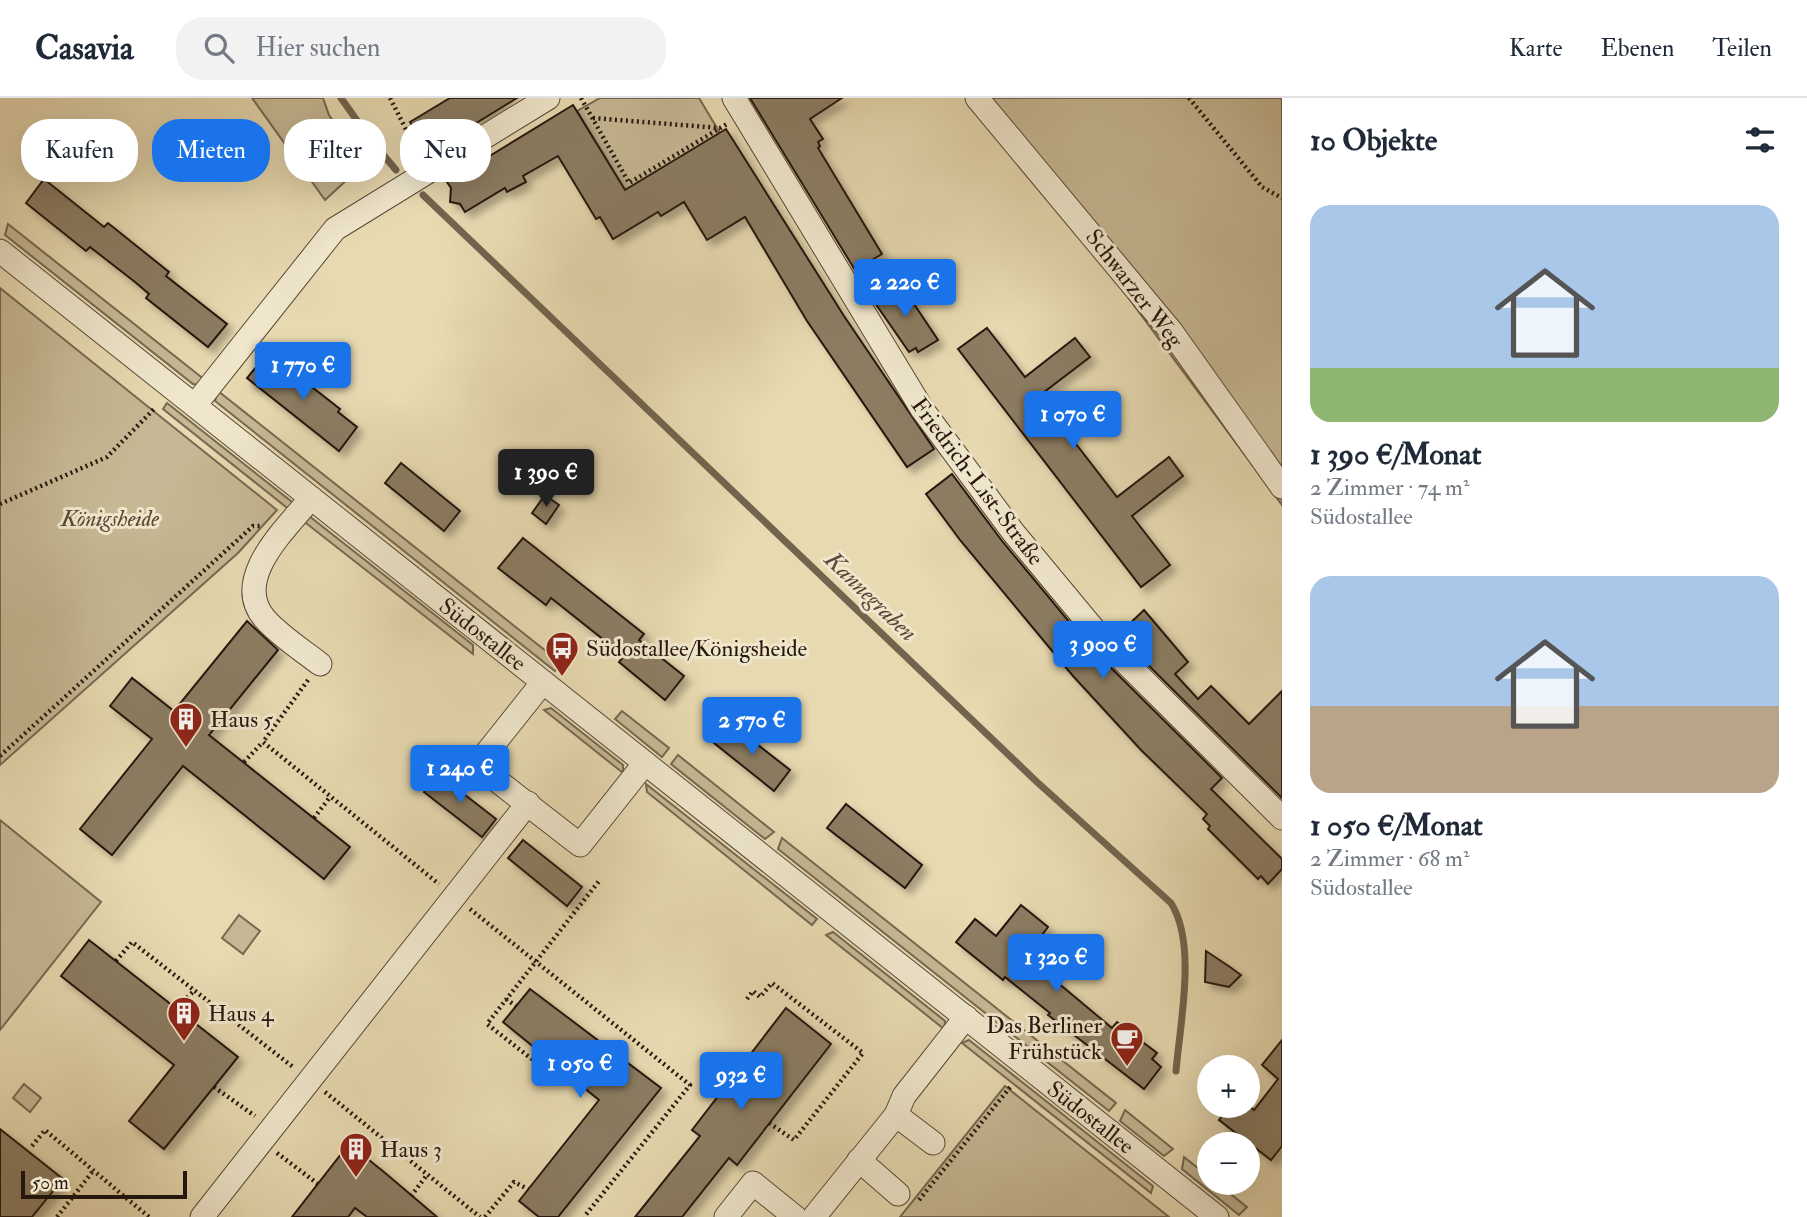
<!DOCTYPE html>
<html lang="de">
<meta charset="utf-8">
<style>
:root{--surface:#fff;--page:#f2f2f3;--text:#1f2937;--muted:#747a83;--line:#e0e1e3;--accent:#1a73e8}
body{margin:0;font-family:"IM FELL Double Pica",serif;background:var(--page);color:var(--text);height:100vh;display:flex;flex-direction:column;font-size:26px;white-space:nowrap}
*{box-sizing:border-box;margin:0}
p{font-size:23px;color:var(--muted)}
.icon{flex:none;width:38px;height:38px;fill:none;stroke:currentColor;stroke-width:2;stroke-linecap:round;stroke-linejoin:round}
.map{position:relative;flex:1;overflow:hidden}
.details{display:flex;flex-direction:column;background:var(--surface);width:525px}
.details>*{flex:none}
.hud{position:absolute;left:21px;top:21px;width:665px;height:63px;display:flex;gap:14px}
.buttons{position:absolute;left:1197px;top:957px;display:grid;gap:14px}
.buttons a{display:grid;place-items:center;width:63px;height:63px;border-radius:50%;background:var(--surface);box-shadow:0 7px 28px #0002;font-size:35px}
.scale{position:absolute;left:21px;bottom:18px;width:166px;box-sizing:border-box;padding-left:7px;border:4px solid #27180e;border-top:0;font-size:19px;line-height:24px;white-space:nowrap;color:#27180e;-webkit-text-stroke:5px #efe6cc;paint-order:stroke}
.price{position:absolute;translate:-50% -60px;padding:0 16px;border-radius:7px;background:var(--accent);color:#fff;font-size:23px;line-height:46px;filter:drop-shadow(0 2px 4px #0008)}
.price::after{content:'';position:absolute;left:50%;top:42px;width:21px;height:16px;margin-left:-10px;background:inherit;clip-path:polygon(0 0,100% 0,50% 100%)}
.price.selected{background:#222;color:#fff}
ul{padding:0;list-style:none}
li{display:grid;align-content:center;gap:14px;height:371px;padding:0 28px}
li span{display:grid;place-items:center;height:217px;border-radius:21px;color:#555}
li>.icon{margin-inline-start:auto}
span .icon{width:126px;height:126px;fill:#fffc;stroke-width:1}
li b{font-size:30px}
h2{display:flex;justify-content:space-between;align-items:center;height:84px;padding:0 28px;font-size:30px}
.tag{padding:0 24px;border-radius:28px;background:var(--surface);box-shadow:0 7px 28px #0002;font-size:24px;line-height:63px}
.tag.selected{background:var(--accent);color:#fff}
header{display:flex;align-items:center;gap:42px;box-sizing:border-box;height:98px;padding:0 35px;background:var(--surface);border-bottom:2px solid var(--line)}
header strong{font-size:33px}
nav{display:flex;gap:38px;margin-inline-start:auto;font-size:24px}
.search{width:490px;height:63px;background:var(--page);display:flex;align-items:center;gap:18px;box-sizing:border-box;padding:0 24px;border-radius:28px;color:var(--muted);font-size:26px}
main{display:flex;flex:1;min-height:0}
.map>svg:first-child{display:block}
</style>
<header>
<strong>Casavia</strong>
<div class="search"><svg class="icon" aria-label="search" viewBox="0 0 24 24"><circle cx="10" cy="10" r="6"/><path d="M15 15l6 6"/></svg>Hier suchen</div>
<nav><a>Karte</a><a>Ebenen</a><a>Teilen</a></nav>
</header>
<main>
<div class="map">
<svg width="1282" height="1119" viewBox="0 0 1282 1119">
<defs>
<filter id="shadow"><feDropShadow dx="6" dy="6" stdDeviation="3.5" flood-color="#0004"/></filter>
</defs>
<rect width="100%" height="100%" fill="#e7d9b0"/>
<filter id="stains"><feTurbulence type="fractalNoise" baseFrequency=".00286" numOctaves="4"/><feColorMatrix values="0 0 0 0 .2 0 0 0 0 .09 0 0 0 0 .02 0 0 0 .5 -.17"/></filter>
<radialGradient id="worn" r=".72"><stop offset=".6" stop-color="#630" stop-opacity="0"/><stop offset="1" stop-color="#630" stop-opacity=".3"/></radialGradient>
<g fill="#c6b894" stroke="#766851" stroke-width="2">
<polygon points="252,0 323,0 329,17 363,67 325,102"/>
<polygon points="600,0 699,0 720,35 625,92 577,13"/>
<polygon points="966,0 1282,0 1282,407 1070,121"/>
<polygon points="8,126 205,282 199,287 193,286 5,137"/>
<polygon points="0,190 277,412 238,455 0,667"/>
<polygon points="218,293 561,565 555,573 215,303"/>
<polygon points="167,305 292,404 291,413 163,311"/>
<polygon points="309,418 473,547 473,556 302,422"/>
<polygon points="551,610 623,667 623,675 544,612"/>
<polygon points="622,613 669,650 662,659 615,621"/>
<polygon points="678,657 774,734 765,741 671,666"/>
<polygon points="646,686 817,821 812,827 647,694"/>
<polygon points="0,722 101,804 0,932"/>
<polygon points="782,740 1116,1005 1109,1013 778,751"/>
<polygon points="239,817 260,833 243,856 222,840"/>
<polygon points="833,834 945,923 944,931 826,837"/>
<polygon points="969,942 1153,1088 1151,1095 962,945"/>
<polygon points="24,986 41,1000 30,1014 13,1000"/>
<polygon points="1005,988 1169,1119 900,1119"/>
<polygon points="1125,1012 1173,1051 1164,1058 1120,1023"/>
<polygon points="1184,1059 1209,1079 1209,1085 1217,1085 1247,1109 1239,1117 1182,1071"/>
</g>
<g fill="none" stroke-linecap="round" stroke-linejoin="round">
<g stroke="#73644e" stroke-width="7">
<polyline points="341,0 370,41 396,72"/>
<path d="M423 97 1037 684 1171 805C1197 846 1180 925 1176 973"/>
</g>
</g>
<g fill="#8b7c62" stroke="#27180e" stroke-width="2" filter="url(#shadow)">
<polygon points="450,0 517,0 429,54 424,46 412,45 415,32 410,24"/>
<polygon points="750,0 842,0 810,21 823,41 818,44 820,48 818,50 882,156 855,172"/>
<polygon points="573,7 625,92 726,31 844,218 934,351 907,369 807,223 745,119 707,142 684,104 661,118 658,114 613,141 600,119 596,121 558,58 523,78 526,84 507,94 505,90 465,114 460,106 450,104 451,90 447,84"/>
<polygon points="44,81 104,129 108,125 169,174 166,178 227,226 208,249 146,200 149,196 135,184 90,149 86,153 26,105"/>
<polygon points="900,185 938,242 918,254 916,250 909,254 873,202"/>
<polygon points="987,230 1025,279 1075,240 1090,259 1039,298 1117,399 1169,359 1183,378 1132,418 1170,467 1141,489 958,251"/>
<polygon points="266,257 287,273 289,271 340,311 338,314 357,329 339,353 247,280"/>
<polygon points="401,365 460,413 444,433 385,385"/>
<polygon points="952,376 1002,443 1090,549 1222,680 1211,691 1282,761 1282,771 1268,786 1261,778 1258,781 1208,731 1210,728 1203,721 1207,716 1141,652 1073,578 960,442 926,396"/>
<polygon points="545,397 559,407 546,426 532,415"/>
<polygon points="523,440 644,536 639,542 684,578 665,602 619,564 624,558 551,500 546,507 498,470"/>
<polygon points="1144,512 1188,564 1175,576 1198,601 1211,588 1249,626 1282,593 1282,700 1121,540 1130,532 1127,528"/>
<polygon points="247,523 278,552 209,637 350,749 324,781 183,668 112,757 80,731 152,641 110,608 132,580 174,613"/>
<polygon points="730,625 790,672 774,693 714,645"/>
<polygon points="438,676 496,721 482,739 424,694"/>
<polygon points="846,706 922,767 905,790 827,730"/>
<polygon points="523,742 582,789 567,808 508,760"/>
<polygon points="1021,807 1048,829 1026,858 1112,930 1117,924 1129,933 1136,932 1136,939 1157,955 1152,961 1161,969 1144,991 1048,917 1050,915 1005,879 1003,882 956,844 975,821 996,838"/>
<polygon points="89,842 238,959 164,1051 129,1023 174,967 61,878"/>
<polygon points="1206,853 1230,869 1241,877 1229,889 1205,884"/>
<polygon points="530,891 661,990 558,1119 539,1119 519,1103 599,1002 503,924"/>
<polygon points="786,910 831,946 737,1067 729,1060 682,1119 635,1119 700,1038 692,1032"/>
<polygon points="1282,942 1282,1048 1271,1062 1219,1022 1230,1008 1249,1008 1254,1012 1278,981 1262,967"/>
<polygon points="0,1031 63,1081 32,1119 0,1119"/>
<polygon points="349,1046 384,1074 437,1119 367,1119 355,1110 348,1119 292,1119"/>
</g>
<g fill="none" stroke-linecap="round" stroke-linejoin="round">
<defs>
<g id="minor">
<polyline points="734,0 922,311 1013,434 1101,540 1282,720"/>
<polyline points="977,0 1171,233 1282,389"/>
<polyline points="0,153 1217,1119"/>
<polyline points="195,307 335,131 548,0"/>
<path d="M311 400C287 430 230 481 265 521 280 538 302 552 320 566"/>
<polyline points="543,584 477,667 580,747 645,665"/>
<polyline points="896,1017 933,1045"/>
<polyline points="859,1062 898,1096"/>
<polyline points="202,1119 528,705"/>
<polyline points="726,1119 753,1085 795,1119"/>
<polyline points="814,1119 896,1017 904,998 966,919"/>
</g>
</defs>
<use href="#minor" stroke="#574836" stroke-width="25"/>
<g stroke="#27180e" stroke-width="4.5" stroke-dasharray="2 3.5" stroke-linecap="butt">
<polyline points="390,0 419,57"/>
<polyline points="581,0 629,85 727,26"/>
<polyline points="1189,0 1262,89 1282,100"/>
<polyline points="593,20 720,30"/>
<polyline points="0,406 107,359 156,309"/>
<polyline points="308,582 263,644 439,786"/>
<polyline points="0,658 253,428 262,428"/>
<polyline points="244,664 263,644"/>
<polyline points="314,720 330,699"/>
<polyline points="470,811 690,987 584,1119"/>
<polyline points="116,863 132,844 293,969"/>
<polyline points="506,901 516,908"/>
<polyline points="747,901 753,893 760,899 772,885 863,955 794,1042 769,1025"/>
<polyline points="175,911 195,892"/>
<polyline points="549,962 542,969 487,926 599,783"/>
<polyline points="214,989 255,1018"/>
<polyline points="325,994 480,1119"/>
<polyline points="32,1048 45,1032 149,1119"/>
<polyline points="277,1055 318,1086"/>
<polyline points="411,1098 427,1077"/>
<polyline points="919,1102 1011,988"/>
<polyline points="57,1119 93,1073"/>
<polyline points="485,1119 514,1084 528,1091"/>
</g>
<use href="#minor" stroke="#efe6cc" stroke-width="23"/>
</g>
<defs>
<symbol id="bus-pin" viewBox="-11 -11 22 30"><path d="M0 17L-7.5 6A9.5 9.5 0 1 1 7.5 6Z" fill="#8f2418" stroke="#efe6cc"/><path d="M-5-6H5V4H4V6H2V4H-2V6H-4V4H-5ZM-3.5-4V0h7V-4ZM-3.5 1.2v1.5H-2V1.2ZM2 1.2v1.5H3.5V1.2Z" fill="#fff"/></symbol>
<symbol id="building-pin" viewBox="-11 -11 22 30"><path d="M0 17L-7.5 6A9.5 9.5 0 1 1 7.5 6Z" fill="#8f2418" stroke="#efe6cc"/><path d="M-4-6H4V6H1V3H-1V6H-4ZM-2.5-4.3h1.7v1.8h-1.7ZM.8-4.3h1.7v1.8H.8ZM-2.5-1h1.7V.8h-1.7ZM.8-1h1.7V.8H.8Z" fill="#fff"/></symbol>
<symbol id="cafe-pin" viewBox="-11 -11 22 30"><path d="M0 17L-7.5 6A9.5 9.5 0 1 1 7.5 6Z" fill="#8f2418" stroke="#efe6cc"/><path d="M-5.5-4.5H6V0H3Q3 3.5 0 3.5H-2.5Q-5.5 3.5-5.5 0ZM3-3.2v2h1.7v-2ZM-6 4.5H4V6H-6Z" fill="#fff"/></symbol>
</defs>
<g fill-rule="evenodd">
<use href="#bus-pin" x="543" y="531" width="38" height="52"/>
<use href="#building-pin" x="167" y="602" width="38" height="52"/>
<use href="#building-pin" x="165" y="896" width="38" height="52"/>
<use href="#cafe-pin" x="1108" y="921" width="38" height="52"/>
<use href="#building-pin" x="337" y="1032" width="38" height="52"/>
</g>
<g text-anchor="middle" stroke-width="6" stroke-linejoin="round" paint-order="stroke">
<g font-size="23" fill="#27180e" stroke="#efe6cc">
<text transform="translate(1135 190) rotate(52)" y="8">Schwarzer Weg</text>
<text transform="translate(978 383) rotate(53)" y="8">Friedrich-List-Straße</text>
<text transform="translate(483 536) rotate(38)" y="8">Südostallee</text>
<text transform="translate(1091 1019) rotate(38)" y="8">Südostallee</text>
</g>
<g font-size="23" font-style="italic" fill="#574836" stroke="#efe6cc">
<text x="110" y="428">Königsheide</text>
</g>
<g font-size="23" fill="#27180e" stroke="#efe6cc" text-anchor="start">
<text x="586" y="558">Südostallee/Königsheide</text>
<text x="210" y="629">Haus 5</text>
<text x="208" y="923">Haus 4</text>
<text x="1102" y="935" text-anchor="end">Das Berliner<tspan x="1102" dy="26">Frühstück</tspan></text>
<text x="380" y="1059">Haus 3</text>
</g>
<g font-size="24" font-style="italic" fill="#5a4b39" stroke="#efe6cc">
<text transform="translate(871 498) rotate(44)" y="8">Kannegraben</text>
</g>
</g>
<rect width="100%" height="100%" filter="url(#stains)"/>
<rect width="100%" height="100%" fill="url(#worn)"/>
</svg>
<div class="buttons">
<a>+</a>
<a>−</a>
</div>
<div class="scale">50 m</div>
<b class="price" style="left:905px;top:221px">2 220 €</b>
<b class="price" style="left:303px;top:304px">1 770 €</b>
<b class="price" style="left:1073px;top:353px">1 070 €</b>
<b class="price selected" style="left:546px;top:411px">1 390 €</b>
<b class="price" style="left:1103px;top:583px">3 900 €</b>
<b class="price" style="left:752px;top:659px">2 570 €</b>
<b class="price" style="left:460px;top:707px">1 240 €</b>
<b class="price" style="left:1056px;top:896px">1 320 €</b>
<b class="price" style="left:580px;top:1002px">1 050 €</b>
<b class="price" style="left:741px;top:1014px">932 €</b>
<div class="hud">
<a class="tag">Kaufen</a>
<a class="tag selected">Mieten</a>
<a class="tag">Filter</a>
<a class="tag">Neu</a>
</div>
</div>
<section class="details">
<h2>10 Objekte<svg class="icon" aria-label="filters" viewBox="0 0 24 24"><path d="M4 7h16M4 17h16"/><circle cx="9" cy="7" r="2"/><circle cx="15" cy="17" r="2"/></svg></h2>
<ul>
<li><span style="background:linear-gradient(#a9c7e8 75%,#8fb573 0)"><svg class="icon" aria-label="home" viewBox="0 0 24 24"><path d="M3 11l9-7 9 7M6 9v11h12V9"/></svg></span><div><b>1 390 €/Monat</b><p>2 Zimmer · 74 m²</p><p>Südostallee</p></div></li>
<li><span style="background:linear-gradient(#a9c7e8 60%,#b9a48a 0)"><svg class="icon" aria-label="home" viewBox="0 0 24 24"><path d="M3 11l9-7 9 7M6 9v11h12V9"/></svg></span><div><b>1 050 €/Monat</b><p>2 Zimmer · 68 m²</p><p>Südostallee</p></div></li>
</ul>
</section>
</main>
